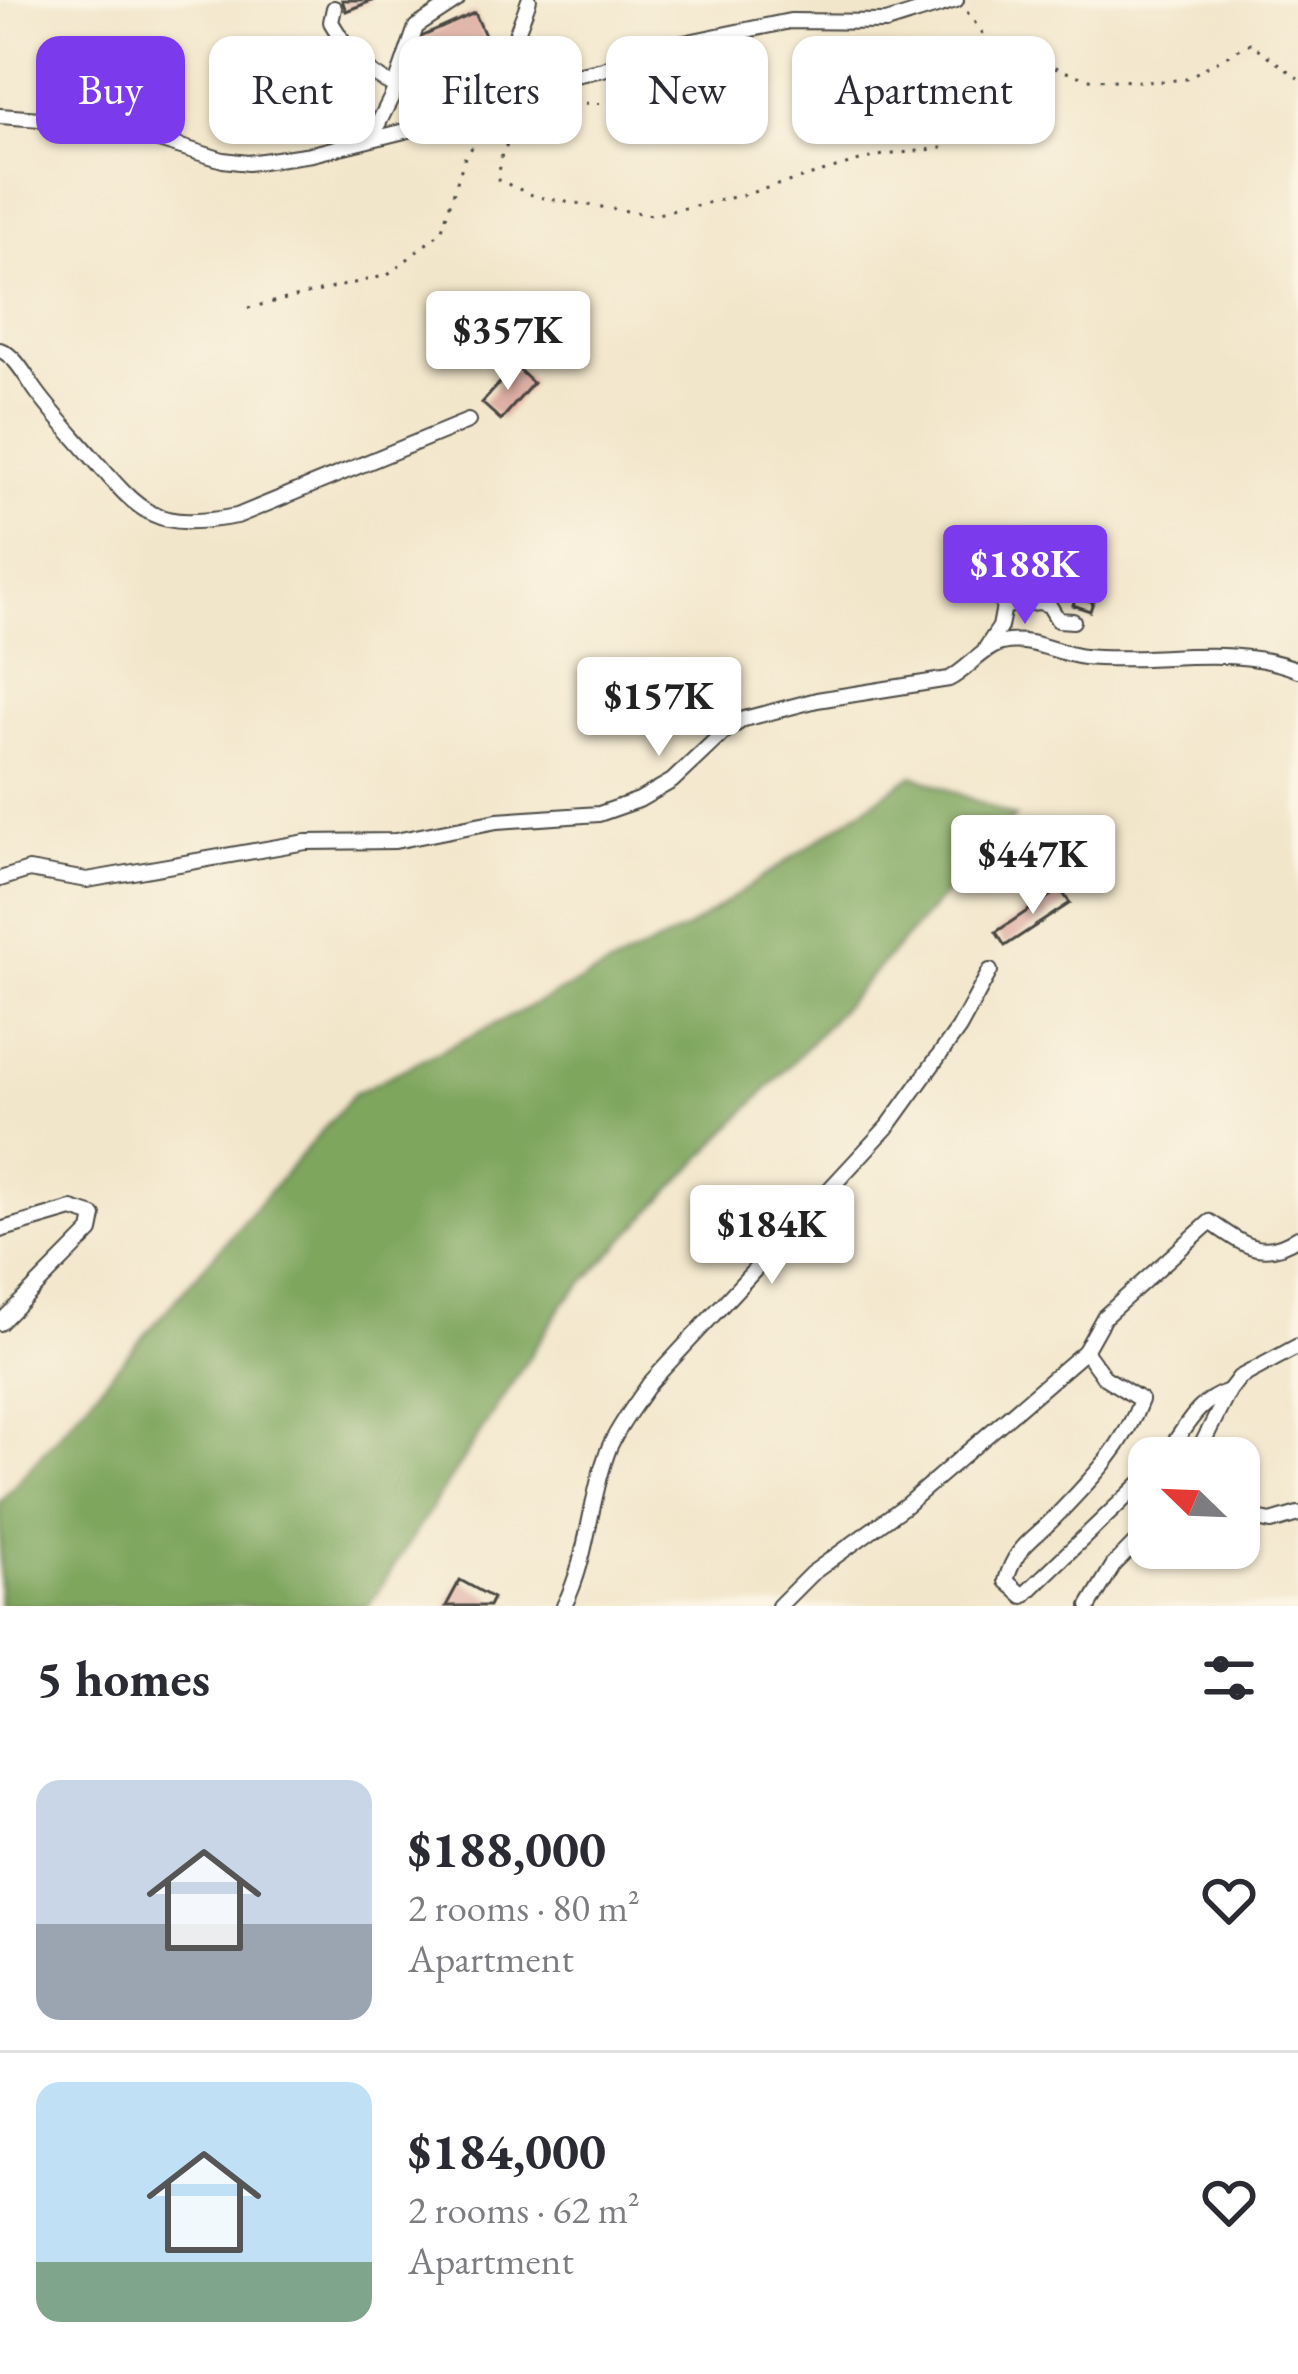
<!DOCTYPE html>
<meta charset="utf-8">
<style>
:root{--surface:#fff;--page:#f7f7f7;--text:#2b2b33;--muted:#7c7c81;--line:#e1e1e2;--accent:#7c3aed}
body{margin:0;font-family:"EB Garamond",serif;background:var(--page);color:var(--text);height:100vh;display:flex;flex-direction:column;font-size:45px;white-space:nowrap}
*{box-sizing:border-box;margin:0}
p{font-size:39px;color:var(--muted)}
.icon{flex:none;width:66px;height:66px;fill:none;stroke:currentColor;stroke-width:2;stroke-linecap:round;stroke-linejoin:round}
.map{position:relative;height:1606px;overflow:hidden}
.sheet{display:flex;flex-direction:column;background:var(--surface);flex:1}
.sheet>*{flex:none}
.banner{position:absolute;left:36px;top:36px;width:1227px;height:108px;display:flex;gap:24px}
.needle{width:78px;rotate:293deg}
.tools{position:absolute;left:1128px;top:1437px;display:grid;gap:24px}
.tools a{display:grid;place-items:center;width:132px;height:132px;border-radius:24px;background:var(--surface);box-shadow:0 3px 9px #0004;font-size:60px}
.price{position:absolute;translate:-50% -102px;padding:0 27px;border-radius:12px;background:#fff;color:#222;font-size:39px;line-height:78px;filter:drop-shadow(0 3px 6px #0008)}
.price::after{content:'';position:absolute;left:50%;top:72px;width:36px;height:27px;margin-left:-18px;background:inherit;clip-path:polygon(0 0,100% 0,50% 100%)}
.price.current{background:var(--accent);color:#fff}
ul{padding:0;list-style:none}
li{display:flex;align-items:center;gap:36px;height:300px;padding:0 36px}
li+li{border-top:3px solid var(--line)}
li span{display:grid;place-items:center;flex:none;width:336px;height:240px;border-radius:24px;color:#555}
li>.icon{margin-inline-start:auto}
span .icon{width:144px;height:144px;fill:#fffc;stroke-width:1}
li b{font-size:51px}
h2{display:flex;justify-content:space-between;align-items:center;height:144px;padding:0 36px;font-size:51px}
.tag{padding:0 42px;border-radius:24px;background:var(--surface);box-shadow:0 3px 9px #0004;font-size:42px;line-height:108px}
.tag.current{background:var(--accent);color:#fff}
.map>svg:first-child{display:block}
</style>
<div class="map">
<svg width="1298" height="1606" viewBox="0 0 1298 1606">
<rect width="100%" height="100%" fill="#fcf5e5"/>
<filter id="ink" filterUnits="userSpaceOnUse"><feTurbulence type="fractalNoise" baseFrequency=".00833" numOctaves="2"/><feDisplacementMap in="SourceGraphic" scale="24" xChannelSelector="R" yChannelSelector="G"/><feConvolveMatrix kernelMatrix="1 2 1 2 8 2 1 2 1" color-interpolation-filters="sRGB"/></filter>
<filter id="wash" filterUnits="userSpaceOnUse"><feTurbulence type="fractalNoise" baseFrequency=".004" numOctaves="4" result="noise"/><feDisplacementMap in="SourceGraphic" scale="48" xChannelSelector="R" yChannelSelector="G"/><feGaussianBlur stdDeviation="2.7" result="paint"/><feColorMatrix in="noise" values="0 0 0 0 0 0 0 0 0 0 0 0 0 0 0 0 0 1.4 0 .05"/><feComposite in="paint" operator="in"/></filter>
<g filter="url(#wash)">
<rect width="100%" height="100%" fill="#f2e6ca"/>
<polygon fill="#7ea65d" stroke="#546844" stroke-width="3" points="913,775 1015,817 802,1052 564,1303 368,1606 0,1606 0,1502 354,1094 690,927"/>
<g id="blocks">
<g fill="#dca99f">
<polygon points="342,0 374,0 346,11"/>
<polygon points="475,13 494,56 438,80 419,38"/>
<polygon points="515,366 533,383 501,420 482,403"/>
<polygon points="1101,580 1101,592 1082,592 1082,581"/>
<polygon points="1076,596 1093,602 1090,611 1073,605"/>
<polygon points="1060,889 1070,903 1005,946 996,932"/>
<polygon points="460,1580 493,1598 489,1606 446,1606"/>
</g>
</g>
</g>
<g filter="url(#ink)">
<use href="#blocks" fill-opacity="0" stroke="#494743" stroke-width="3"/>
<g fill="none" stroke-linecap="round" stroke-linejoin="round">
<defs>
<g id="street">
<path d="M334 8 331 22C349 52 363 72 395 86"/>
<path d="M516 101C501 56 515 42 529 0"/>
<polyline points="0,116 107,124 223,160 248,163 312,154 485,111 516,101 543,82 603,69 645,51 790,21 886,22 956,0"/>
<polyline points="371,138 392,96 416,27 457,0"/>
<path d="M0 350C16 356 26 377 37 392 53 414 73 435 92 457 142 515 155 531 237 516L468 421"/>
<polyline points="1004,606 1039,602 1049,605 1058,620 1073,621"/>
<polyline points="986,648 1000,627 1004,606 990,586 991,570 1006,561"/>
<path d="M0 879 29 870 87 880 306 842 395 841 497 821 599 814 639 800 672 781 724 732 744 719 817 700 949 679C967 670 984 647 1002 643 1029 636 1058 654 1084 657 1154 664 1232 643 1298 670"/>
<polyline points="0,1230 72,1209 94,1216 91,1231 0,1323"/>
<path d="M1085 1351 1104 1377 1141 1400C1125 1445 1090 1481 1057 1515 1034 1540 1015 1546 1006 1581L1023 1596 1149 1475"/>
<path d="M1163 1458C1185 1431 1194 1402 1229 1391"/>
<polyline points="1195,1458 1229,1391 1239,1378 1298,1346"/>
<polyline points="1239,1515 1271,1522 1298,1514"/>
<path d="M564 1606C589 1557 589 1499 609 1448 619 1425 636 1404 650 1383L889 1125 959 1028 990 971"/>
<path d="M779 1606 811 1574 906 1505 1085 1351 1104 1317 1210 1222C1242 1243 1261 1262 1298 1237"/>
<polyline points="1089,1606 1113,1566 1149,1529"/>
</g>
</defs>
<use href="#street" stroke="#494743" stroke-width="18"/>
<g stroke="#494743" stroke-width="3" stroke-dasharray="3 9" stroke-linecap="butt">
<polyline points="967,12 990,43 1000,49 1087,79 1158,82 1185,79 1250,43 1298,78"/>
<polyline points="537,102 656,105 774,83"/>
<polyline points="520,113 522,121 502,152 498,180 537,197 653,215 743,195 877,156 950,147"/>
<polyline points="248,308 388,275 441,232 465,157 487,127"/>
</g>
<use href="#street" stroke="#fff" stroke-width="14"/>
</g>
</g>
</svg>
<div class="tools">
<a><svg class="needle" viewBox="-14 -14 28 28"><path d="M0-13l5 13h-10z" fill="#e53935"/><path d="M0 13l5-13h-10z" fill="#7c7c81"/></svg></a>
</div>
<b class="price" style="left:508px;top:393px">$357K</b>
<b class="price current" style="left:1025px;top:627px">$188K</b>
<b class="price" style="left:659px;top:759px">$157K</b>
<b class="price" style="left:1033px;top:917px">$447K</b>
<b class="price" style="left:772px;top:1287px">$184K</b>
<div class="banner">
<a class="tag current">Buy</a>
<a class="tag">Rent</a>
<a class="tag">Filters</a>
<a class="tag">New</a>
<a class="tag">Apartment</a>
</div>
</div>
<section class="sheet">
<h2>5 homes<svg class="icon" aria-label="filters" viewBox="0 0 24 24"><path d="M4 7h16M4 17h16"/><circle cx="9" cy="7" r="2"/><circle cx="15" cy="17" r="2"/></svg></h2>
<ul>
<li><span style="background:linear-gradient(#c9d6e8 60%,#9aa5b1 0)"><svg class="icon" aria-label="home" viewBox="0 0 24 24"><path d="M3 11l9-7 9 7M6 9v11h12V9"/></svg></span><div><b>$188,000</b><p>2 rooms · 80 m²</p><p>Apartment</p></div><svg class="icon" aria-label="heart" viewBox="0 0 24 24"><path d="M12 20l-8-8c-3-5 5-10 8-4 3-6 11-1 8 4z"/></svg></li>
<li><span style="background:linear-gradient(#bfe0f5 75%,#7fa58c 0)"><svg class="icon" aria-label="home" viewBox="0 0 24 24"><path d="M3 11l9-7 9 7M6 9v11h12V9"/></svg></span><div><b>$184,000</b><p>2 rooms · 62 m²</p><p>Apartment</p></div><svg class="icon" aria-label="heart" viewBox="0 0 24 24"><path d="M12 20l-8-8c-3-5 5-10 8-4 3-6 11-1 8 4z"/></svg></li>
</ul>
</section>
